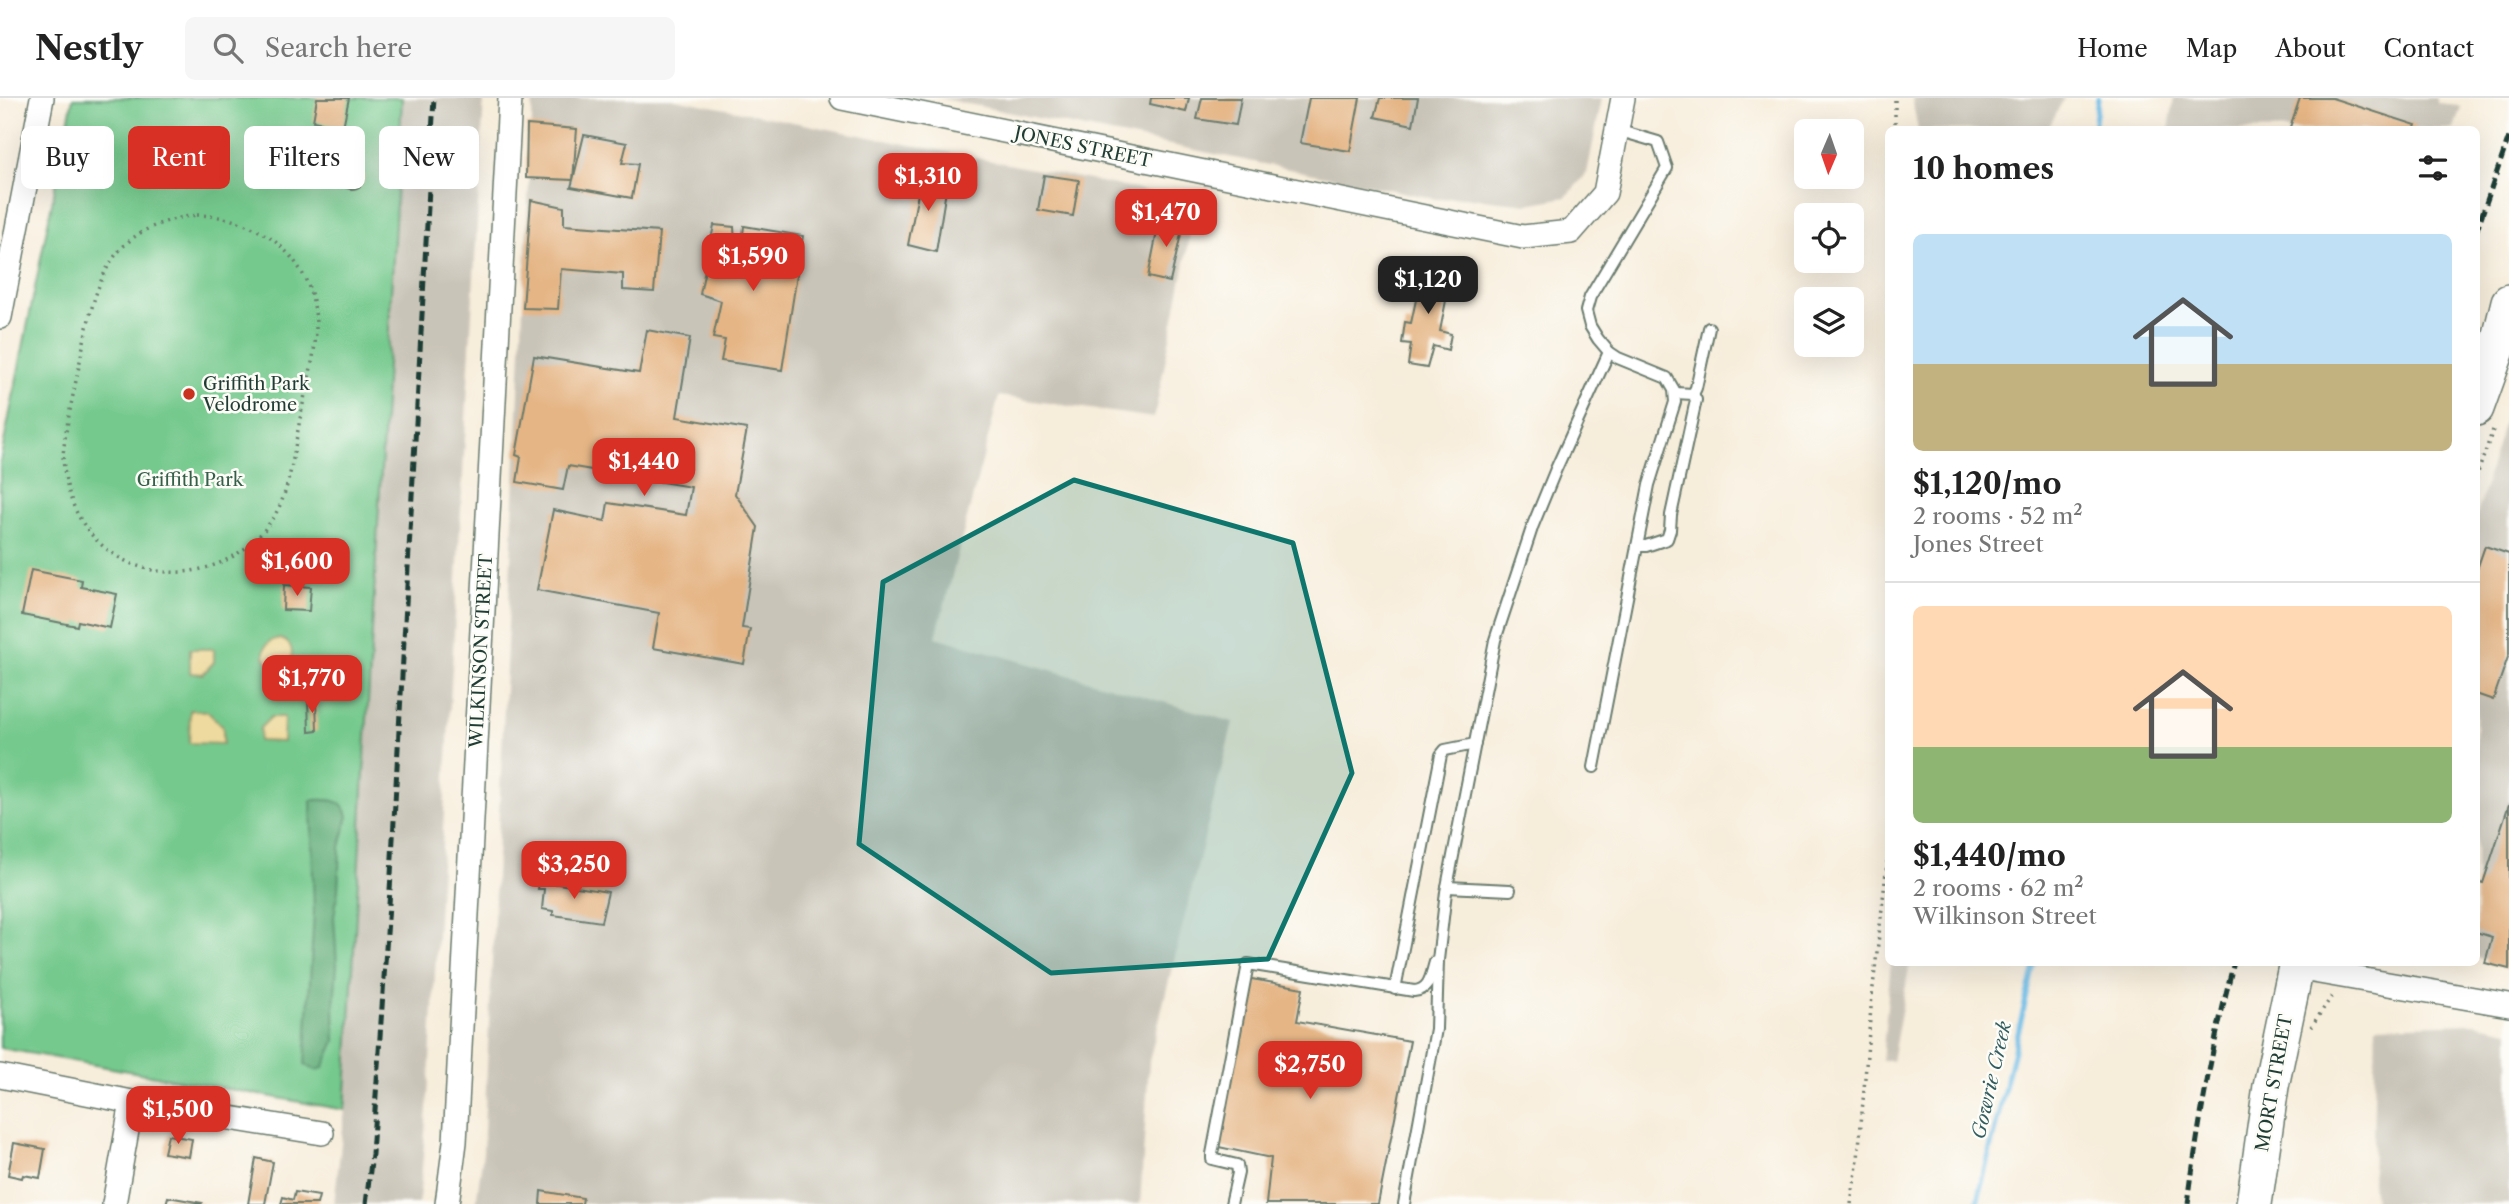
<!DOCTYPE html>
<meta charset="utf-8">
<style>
:root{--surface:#fff;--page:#f6f6f6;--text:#222;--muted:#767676;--line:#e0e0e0;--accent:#d93025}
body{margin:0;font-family:"Libre Caslon Text",serif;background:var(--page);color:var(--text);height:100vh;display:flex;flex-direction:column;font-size:26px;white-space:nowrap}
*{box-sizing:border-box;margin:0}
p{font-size:23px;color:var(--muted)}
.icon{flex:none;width:38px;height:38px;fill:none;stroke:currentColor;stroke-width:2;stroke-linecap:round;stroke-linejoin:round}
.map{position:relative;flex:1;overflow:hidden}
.panel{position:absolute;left:1885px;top:28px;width:595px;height:840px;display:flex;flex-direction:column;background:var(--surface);border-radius:10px;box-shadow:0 7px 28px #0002}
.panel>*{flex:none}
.hud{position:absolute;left:21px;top:28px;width:665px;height:63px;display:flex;gap:14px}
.needle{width:46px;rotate:182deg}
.tools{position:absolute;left:1794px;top:21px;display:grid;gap:14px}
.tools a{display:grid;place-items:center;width:70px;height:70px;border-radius:10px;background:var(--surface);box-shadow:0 7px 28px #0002;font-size:35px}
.price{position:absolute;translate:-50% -60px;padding:0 16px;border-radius:14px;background:var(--accent);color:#fff;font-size:23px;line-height:46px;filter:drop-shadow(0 2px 4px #0008)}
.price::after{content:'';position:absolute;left:50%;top:42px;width:21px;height:16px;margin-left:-10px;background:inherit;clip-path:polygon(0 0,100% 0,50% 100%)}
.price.active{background:#222;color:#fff}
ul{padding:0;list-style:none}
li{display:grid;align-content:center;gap:14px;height:371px;padding:0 28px}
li+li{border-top:2px solid var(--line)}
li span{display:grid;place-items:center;height:217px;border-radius:10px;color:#555}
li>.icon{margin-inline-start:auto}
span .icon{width:126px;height:126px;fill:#fffc;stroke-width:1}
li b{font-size:30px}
h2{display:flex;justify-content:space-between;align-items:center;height:84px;padding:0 28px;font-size:30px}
.pill{padding:0 24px;border-radius:10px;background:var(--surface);box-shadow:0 7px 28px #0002;font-size:24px;line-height:63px}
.pill.active{background:var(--accent);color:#fff}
header{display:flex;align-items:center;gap:42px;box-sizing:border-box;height:98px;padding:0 35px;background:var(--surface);border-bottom:2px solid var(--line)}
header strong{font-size:33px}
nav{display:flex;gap:38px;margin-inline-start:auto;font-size:24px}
.search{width:490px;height:63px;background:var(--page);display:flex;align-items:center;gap:18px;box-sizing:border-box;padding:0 24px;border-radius:10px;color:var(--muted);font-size:26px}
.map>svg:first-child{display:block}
</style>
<header>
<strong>Nestly</strong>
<div class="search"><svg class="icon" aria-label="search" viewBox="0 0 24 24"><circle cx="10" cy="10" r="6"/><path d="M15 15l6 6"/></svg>Search here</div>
<nav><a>Home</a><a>Map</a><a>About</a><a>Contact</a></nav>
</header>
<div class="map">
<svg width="2509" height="1106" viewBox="0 0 2509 1106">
<rect width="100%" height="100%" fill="#fdfcf7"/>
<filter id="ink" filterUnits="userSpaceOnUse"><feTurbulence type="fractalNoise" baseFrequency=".0143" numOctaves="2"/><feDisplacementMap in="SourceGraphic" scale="14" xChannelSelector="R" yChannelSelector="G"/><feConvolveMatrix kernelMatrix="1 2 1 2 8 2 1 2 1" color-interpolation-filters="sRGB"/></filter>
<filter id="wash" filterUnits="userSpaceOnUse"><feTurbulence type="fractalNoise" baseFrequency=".00686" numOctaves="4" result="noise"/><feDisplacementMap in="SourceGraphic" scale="28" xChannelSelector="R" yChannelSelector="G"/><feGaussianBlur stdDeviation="1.57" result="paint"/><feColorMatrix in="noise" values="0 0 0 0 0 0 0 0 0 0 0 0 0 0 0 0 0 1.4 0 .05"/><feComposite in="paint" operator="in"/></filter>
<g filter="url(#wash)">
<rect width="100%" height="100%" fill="#f7eddb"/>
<g fill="#c9c4b8">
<polygon points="402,0 484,0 428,998 419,1106 334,1106 345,1012"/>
<polygon points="533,0 670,0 1197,103 1154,320 999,298 936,539 1233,624 1149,963 1140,1106 476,1106 483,1054"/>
<polygon points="939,0 1602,0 1587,75 1566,99 1528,106 1464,99 1437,101"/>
<polygon points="1912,0 2064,0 2048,31 1918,32"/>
<polygon points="2174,0 2437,0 2437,6 2461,8 2454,31 2169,32"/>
<polygon points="2509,305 2509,865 2476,860 2476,421"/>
<polygon points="1891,865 1910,865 1892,963 1882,963"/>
<polygon points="2474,925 2509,932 2509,1106 2374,1106 2372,1084 2376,928"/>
</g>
<polygon fill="#75c98d" stroke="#4a8360" stroke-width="2" points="73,0 402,0 345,1012 0,950 0,364"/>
<path fill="#60ad78" stroke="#407556" stroke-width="2" d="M311 702C327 702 343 699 348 718L340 749 338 792 334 819 337 867 334 907 335 943 323 970 316 972 305 967 314 815Z"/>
<g fill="#eeda9e" stroke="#868c69" stroke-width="2">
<circle cx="278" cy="555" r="14"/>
<polygon points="190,551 214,551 214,564 203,576 190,575"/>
<polygon points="190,612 207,613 223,629 223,646 189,645"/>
<polygon points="271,619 284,619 283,644 259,643 260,630"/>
</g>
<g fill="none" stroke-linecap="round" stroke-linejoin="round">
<g stroke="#6abce6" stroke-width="5">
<polyline points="2094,32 2098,0"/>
<polyline points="1977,1106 2035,864"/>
</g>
</g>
<g id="blocks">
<g fill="#e5b585">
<polygon points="317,0 349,0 343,29 313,23"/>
<polygon points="1151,0 1189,0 1186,14 1150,6"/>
<polygon points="1202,0 1241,0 1236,27 1197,21"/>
<polygon points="1309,0 1360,0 1350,53 1300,45"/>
<polygon points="1380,0 1418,0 1413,27 1375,19"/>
<polygon points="2300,0 2332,0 2416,27 2414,32 2289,32"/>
<polygon points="527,27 577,31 573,82 584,37 627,45 622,65 638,66 632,100 571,89 573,82 526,80"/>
<circle cx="352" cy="79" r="12"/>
<polygon points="922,75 948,80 936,154 908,147"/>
<polygon points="1044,77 1079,82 1073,118 1038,112"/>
<polygon points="531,102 564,109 564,127 659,134 654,194 623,192 623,176 561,171 558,211 523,210"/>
<polygon points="1160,119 1184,123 1170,184 1148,179"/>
<polygon points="714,127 734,129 735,145 742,146 744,128 803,138 782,272 721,263 725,242 713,240 721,203 700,196"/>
<polygon points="1424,165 1452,172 1440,233 1451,236 1448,252 1433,248 1427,270 1408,267 1411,246 1402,245 1405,224 1411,225"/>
<polygon points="647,232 690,240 677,319 747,331 735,396 758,429 742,530 750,531 744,566 653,550 659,515 537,492 553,412 605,423 608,405 686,417 691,389 568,368 563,392 517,384 521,359 516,357 534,258 639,275"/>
<polygon points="2485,448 2509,456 2509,556 2493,602 2476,596 2476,474"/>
<polygon points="31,472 82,482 81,489 117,496 110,530 78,523 77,528 22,517"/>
<polygon points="284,487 311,489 309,513 283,512"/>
<polygon points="308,601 316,601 317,633 309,634"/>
<polygon points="2509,706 2509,871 2485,865 2492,839 2476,834 2476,783 2483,785"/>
<polygon points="539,783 608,794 601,824 553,817 553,813 542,811 544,791 538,791"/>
<polygon points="1246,880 1303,890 1297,923 1410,943 1378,1106 1266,1106 1271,1060 1214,1048"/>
<polygon points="168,1037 192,1041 189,1059 164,1055"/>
<polygon points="14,1045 45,1051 40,1080 23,1077 22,1080 8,1077"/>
<polygon points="256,1060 273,1064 265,1106 248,1106"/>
<polygon points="541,1093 583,1100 582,1106 540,1106"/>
<polygon points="295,1094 319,1098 317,1106 281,1106 283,1099 293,1102"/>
<polygon points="168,1099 202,1105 201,1106 166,1106"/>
</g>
</g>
</g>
<g filter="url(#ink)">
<use href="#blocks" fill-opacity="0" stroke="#6b7b6e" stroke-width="2"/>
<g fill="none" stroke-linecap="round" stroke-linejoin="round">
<defs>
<g id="lane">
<polyline points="1693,296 1696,290 1709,230"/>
<polyline points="1637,448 1646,448 1667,441 1670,432 1671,417 1696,302 1693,296 1675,295"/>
<polyline points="1594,669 1649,387 1675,304 1674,292 1667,280 1618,260 1609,254 1598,241 1590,228 1586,213 1590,199 1667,70 1658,44 1617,32"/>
<polyline points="1447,789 1510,792"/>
<polyline points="1395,891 1441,657 1445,652 1475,646"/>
<path d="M1231 1106 1238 1075 1237 1067 1212 1061V1056L1248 866 1414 893C1430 892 1431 877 1435 864"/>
<polyline points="1404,1106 1436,931 1438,862 1446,794 1495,542 1533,427 1556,371 1609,254"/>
</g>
<g id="street">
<polyline points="842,0 1523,139 1571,134 1605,95 1623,0"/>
<polyline points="0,219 42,0"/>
<polyline points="2296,870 2509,907"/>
<polyline points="0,978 132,1004 322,1035"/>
<polyline points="114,1106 132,1004"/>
<polyline points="447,1106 455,1044 510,0"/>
</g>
<g id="primary">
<polyline points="2476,310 2498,249 2509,204"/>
<polyline points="2254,1106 2271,988 2297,864"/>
</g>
</defs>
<use href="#lane" stroke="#6b7b6e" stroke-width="14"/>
<use href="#street" stroke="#6b7b6e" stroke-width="26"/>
<use href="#primary" stroke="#6b7b6e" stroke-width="38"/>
<g stroke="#6b7b6e" stroke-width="3.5" stroke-dasharray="2 5" stroke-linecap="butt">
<polyline points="1895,32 1895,0"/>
<path d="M197 117C262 118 318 163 316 233 315 260 306 289 301 316 295 345 292 378 281 405 254 466 179 493 120 460 82 438 65 401 63 358 66 326 74 294 80 263 96 185 105 129 197 117Z"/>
<polyline points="2476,380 2494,329"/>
<polyline points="2311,929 2332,898"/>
<polyline points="1851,1106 1858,1061 1872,898 1888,757"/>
</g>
<use href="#lane" stroke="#fff" stroke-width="10"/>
<use href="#street" stroke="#fff" stroke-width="23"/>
<use href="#primary" stroke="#fff" stroke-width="35"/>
<g stroke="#1f3d34" stroke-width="5" stroke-dasharray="10 5" stroke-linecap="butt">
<polyline points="2476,134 2509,39"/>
<polyline points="366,1106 372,1056 391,777 434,0"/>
<path d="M2188 1106C2198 1025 2213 943 2234 864"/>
</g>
</g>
</g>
<path fill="#0f766e" fill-opacity="0.2" stroke="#0f766e" stroke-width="5" stroke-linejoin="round" d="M1074 382 1293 445 1352 675 1268 861 1051 875 859 746 883 484Z"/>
<circle fill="#c8321e" stroke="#fdfcf7" stroke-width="2.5" cx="189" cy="296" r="7"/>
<g text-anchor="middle" stroke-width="5" stroke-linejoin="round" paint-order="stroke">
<g font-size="18" fill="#1f3d34" stroke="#fdfcf7">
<text transform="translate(1083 49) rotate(12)" y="6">JONES STREET</text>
<text transform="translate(481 553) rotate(-87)" y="6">WILKINSON STREET</text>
<text transform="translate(2274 985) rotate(-80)" y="6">MORT STREET</text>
</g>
<g font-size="18" fill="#1f3d34" stroke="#fdfcf7" text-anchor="start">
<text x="203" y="292">Griffith Park<tspan x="203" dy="21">Velodrome</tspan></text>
</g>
<g font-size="18" fill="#34604a" stroke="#fdfcf7">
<text x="190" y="388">Griffith Park</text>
</g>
<g font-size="19" font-style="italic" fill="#325d60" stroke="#fdfcf7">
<text transform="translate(1991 982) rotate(-77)" y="7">Gowrie Creek</text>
</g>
</g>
</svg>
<div class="tools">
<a><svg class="needle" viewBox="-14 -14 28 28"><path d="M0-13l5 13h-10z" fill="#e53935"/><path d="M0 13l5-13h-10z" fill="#767676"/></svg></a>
<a><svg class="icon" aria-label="locate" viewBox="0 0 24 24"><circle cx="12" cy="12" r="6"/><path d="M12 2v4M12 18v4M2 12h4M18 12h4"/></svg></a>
<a><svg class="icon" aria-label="layers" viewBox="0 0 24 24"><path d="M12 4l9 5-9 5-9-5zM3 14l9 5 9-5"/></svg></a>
</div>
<b class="price" style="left:928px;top:115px">$1,310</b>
<b class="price" style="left:1166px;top:151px">$1,470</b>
<b class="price" style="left:753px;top:195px">$1,590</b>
<b class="price active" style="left:1428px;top:218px">$1,120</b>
<b class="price" style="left:644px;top:400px">$1,440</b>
<b class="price" style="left:297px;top:500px">$1,600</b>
<b class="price" style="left:312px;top:617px">$1,770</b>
<b class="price" style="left:574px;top:803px">$3,250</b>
<b class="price" style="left:1310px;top:1003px">$2,750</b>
<b class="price" style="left:178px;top:1048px">$1,500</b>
<div class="hud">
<a class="pill">Buy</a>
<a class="pill active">Rent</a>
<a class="pill">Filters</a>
<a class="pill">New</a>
</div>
<section class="panel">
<h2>10 homes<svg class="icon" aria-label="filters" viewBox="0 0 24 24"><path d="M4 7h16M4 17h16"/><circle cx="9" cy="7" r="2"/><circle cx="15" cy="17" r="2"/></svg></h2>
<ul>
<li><span style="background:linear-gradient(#bfe0f5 60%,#c2b280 0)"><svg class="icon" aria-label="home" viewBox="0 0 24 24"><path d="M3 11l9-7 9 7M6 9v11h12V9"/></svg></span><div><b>$1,120/mo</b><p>2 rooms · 52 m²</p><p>Jones Street</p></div></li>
<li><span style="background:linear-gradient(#ffd9b3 65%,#8fb573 0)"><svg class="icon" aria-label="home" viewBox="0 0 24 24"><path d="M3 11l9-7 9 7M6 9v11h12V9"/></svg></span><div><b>$1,440/mo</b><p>2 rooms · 62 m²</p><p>Wilkinson Street</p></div></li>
</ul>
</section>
</div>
